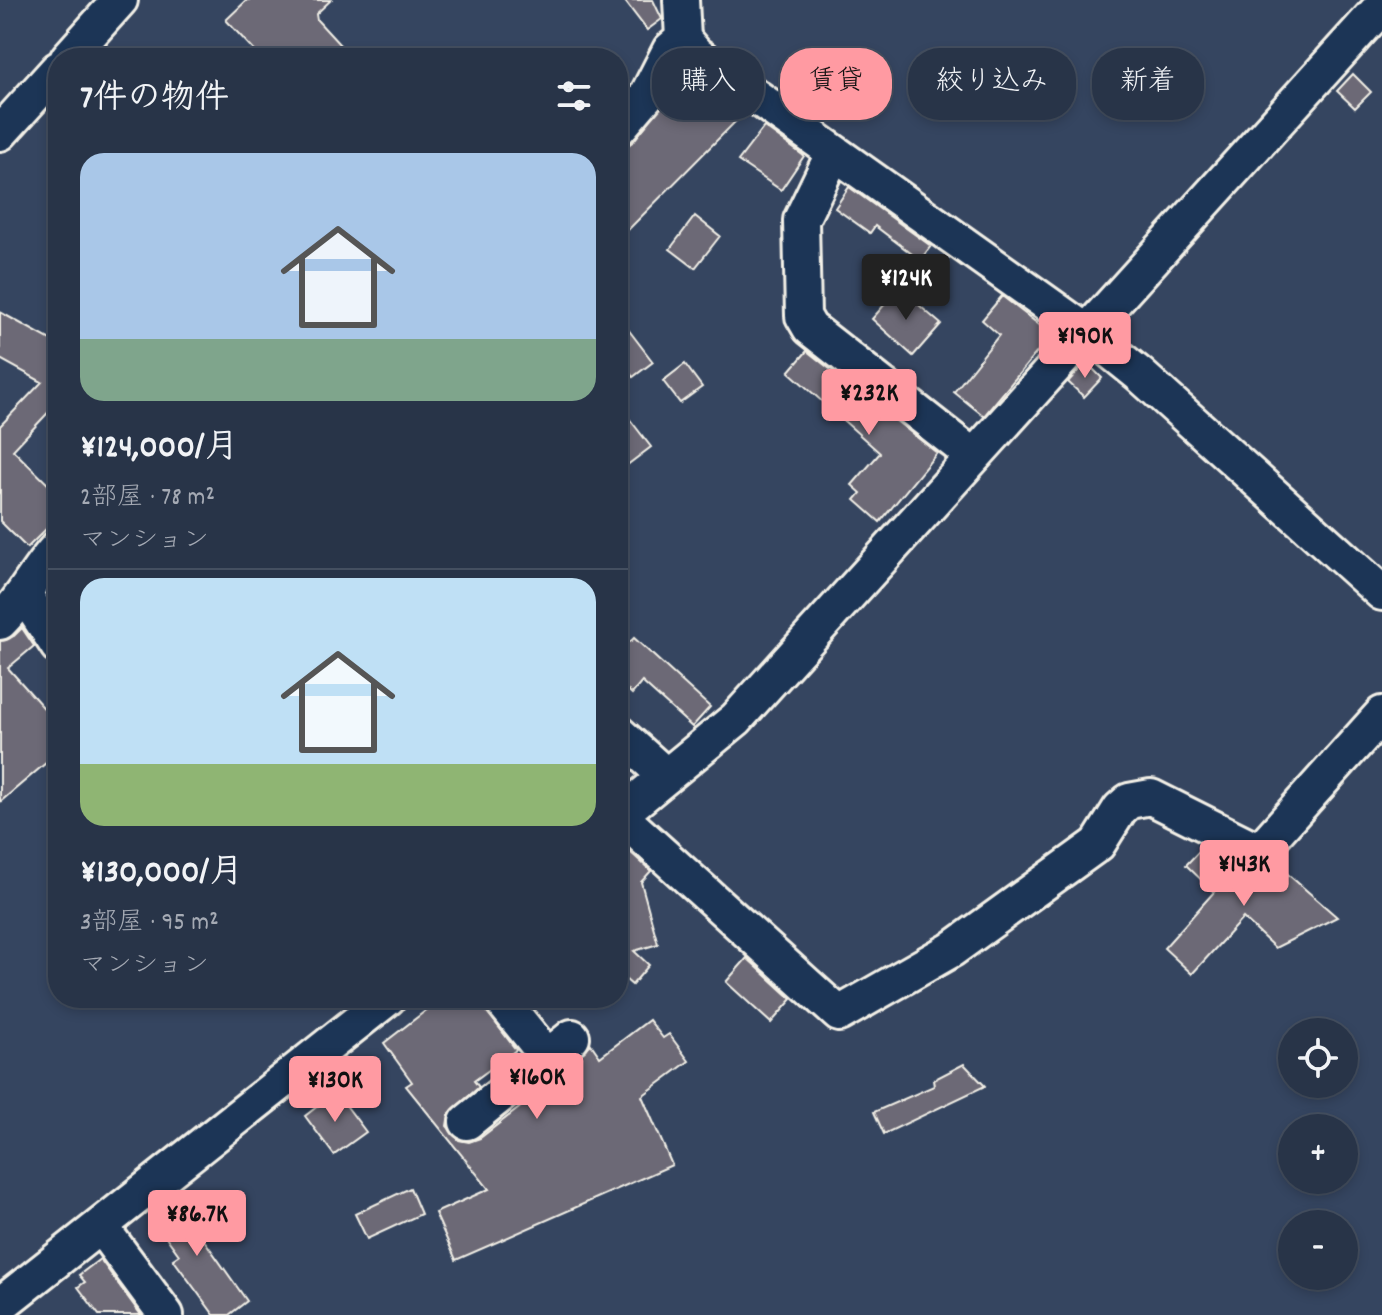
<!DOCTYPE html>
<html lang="ja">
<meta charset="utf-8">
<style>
:root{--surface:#283448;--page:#303c4f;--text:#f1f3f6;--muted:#a5aab4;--line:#444f60;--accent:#ff9aa2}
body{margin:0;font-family:Dekko,"Klee One",sans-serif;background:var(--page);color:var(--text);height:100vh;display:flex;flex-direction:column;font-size:30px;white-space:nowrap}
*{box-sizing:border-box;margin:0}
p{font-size:26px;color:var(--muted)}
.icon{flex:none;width:44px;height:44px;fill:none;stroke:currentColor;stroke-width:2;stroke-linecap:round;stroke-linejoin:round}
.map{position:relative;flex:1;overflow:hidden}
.drawer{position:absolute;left:48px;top:48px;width:580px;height:960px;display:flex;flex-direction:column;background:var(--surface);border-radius:32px;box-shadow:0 4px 12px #0003,0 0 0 2px var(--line)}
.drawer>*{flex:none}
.hud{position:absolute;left:652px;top:48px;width:610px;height:72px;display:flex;gap:16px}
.tools{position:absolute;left:1278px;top:1018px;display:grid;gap:16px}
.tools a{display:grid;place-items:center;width:80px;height:80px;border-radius:50%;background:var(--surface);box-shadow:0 4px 12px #0003,0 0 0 2px var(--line);font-size:40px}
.price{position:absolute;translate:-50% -68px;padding:0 18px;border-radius:8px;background:var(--accent);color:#111;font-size:26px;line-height:52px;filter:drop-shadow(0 2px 4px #0008)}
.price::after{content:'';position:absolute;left:50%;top:48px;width:24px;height:18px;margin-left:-12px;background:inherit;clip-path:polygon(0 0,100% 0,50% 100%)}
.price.on{background:#222;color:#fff}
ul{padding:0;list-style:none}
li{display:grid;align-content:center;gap:16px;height:424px;padding:0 32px}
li+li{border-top:2px solid var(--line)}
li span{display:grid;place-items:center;height:248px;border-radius:24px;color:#555}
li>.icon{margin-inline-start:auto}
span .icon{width:144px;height:144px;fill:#fffc;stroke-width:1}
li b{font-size:34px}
h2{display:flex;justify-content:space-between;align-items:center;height:96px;padding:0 32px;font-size:34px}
.pill{padding:0 28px;border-radius:32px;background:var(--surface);box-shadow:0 4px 12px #0003,0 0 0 2px var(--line);font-size:28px;line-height:72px}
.pill.on{background:var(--accent);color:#111}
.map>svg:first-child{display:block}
</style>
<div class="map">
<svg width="1382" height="1315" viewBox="0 0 1382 1315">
<rect width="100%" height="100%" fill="#354560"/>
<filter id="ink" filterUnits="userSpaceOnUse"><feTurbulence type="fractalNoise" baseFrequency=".0125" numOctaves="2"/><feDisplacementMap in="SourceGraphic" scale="16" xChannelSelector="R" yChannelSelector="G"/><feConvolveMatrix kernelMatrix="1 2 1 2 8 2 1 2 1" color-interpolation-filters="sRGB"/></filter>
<g filter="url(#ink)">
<g fill="#6c6976" stroke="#f4f1e8" stroke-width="2">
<polygon points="247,0 331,0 316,14 317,20 352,58 261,58 226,20"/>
<polygon points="624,0 653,0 662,19 647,30"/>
<polygon points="686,72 744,113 618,240 618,148 633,142"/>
<polygon points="1353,74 1371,92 1355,108 1337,91"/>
<polygon points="764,127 804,156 781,190 738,161"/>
<polygon points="849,187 931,246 920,260 875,226 870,233 835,208"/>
<polygon points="695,216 720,236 695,268 670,249"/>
<polygon points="899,288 941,324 913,356 872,319"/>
<polygon points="1002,296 1055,337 1040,354 1038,351 984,416 954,392 999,335 982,320"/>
<polygon points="0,312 58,344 58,402 13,450 58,494 58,517 27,548 0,521 0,426 42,382 0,359"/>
<polygon points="618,316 653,362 633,377 618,357"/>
<polygon points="807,351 937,453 880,522 855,500 861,493 852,485 880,453 789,372"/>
<polygon points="1086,362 1102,378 1084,397 1068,382"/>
<polygon points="685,364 702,387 680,403 663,381"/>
<polygon points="618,404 651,447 618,472"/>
<polygon points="22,628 34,646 8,668 58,724 58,776 46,763 0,802 0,641 14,636"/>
<polygon points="618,632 630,642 634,638 710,707 692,727 642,682 632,694 618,681"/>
<polygon points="618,841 651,871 641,882 658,944 634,951 649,965 632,985 618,973"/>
<polygon points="1204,846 1251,869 1264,870 1275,863 1337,917 1275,948 1243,918 1192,974 1164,948 1214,892 1186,865"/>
<polygon points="747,958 792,999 771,1023 726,982"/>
<polygon points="442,998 477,998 516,1050 474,1081 479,1087 449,1114 447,1126 459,1140 469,1142 480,1138 566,1072 564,1069 591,1044 600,1057 649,1020 663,1038 669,1034 689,1061 642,1096 672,1165 456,1260 435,1213 489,1189 406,1086 412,1082 384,1043"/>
<polygon points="964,1064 985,1086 884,1134 874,1112 934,1086 933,1080"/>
<polygon points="336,1092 366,1132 334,1155 305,1116"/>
<polygon points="410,1188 421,1214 367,1239 355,1214"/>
<polygon points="176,1193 200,1228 197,1230 247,1301 229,1315 214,1315 173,1259 179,1255 149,1213"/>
<polygon points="100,1259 141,1315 99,1315 78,1287 85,1282 79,1275"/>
</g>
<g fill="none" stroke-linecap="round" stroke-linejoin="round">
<defs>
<g id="minor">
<polyline points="683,39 696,54 1087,332 1139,374 1382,593"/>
<polyline points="68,58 120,0"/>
<polyline points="618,129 647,95 670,50 683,39 681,0"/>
<polyline points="0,133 58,69"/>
<polyline points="833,154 801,220 803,316 810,328 973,456"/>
<polyline points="24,594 58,646"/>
<path d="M0 622C23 600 36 570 58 547"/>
<polyline points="618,733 666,776"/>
<polyline points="619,815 839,1014 951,950 1098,844 1120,809 1129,801 1151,797 1259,851 1382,714"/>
<polyline points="618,816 736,719 1382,6"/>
<polyline points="500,998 546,1055"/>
<polyline points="467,1122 572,1037"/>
<polyline points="101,1227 166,1315"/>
<polyline points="0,1305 388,998"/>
</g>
</defs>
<use href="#minor" stroke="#f4f1e8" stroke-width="40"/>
<use href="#minor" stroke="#1d3557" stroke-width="34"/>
</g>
</g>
</svg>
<div class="tools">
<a><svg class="icon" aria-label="locate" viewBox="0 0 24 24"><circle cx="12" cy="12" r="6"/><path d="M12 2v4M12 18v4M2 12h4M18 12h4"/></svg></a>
<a>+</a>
<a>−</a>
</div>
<b class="price on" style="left:906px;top:322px">¥124K</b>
<b class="price" style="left:1085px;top:380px">¥190K</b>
<b class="price" style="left:869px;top:437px">¥232K</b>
<b class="price" style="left:1244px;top:908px">¥143K</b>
<b class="price" style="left:537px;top:1121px">¥160K</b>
<b class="price" style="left:335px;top:1124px">¥130K</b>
<b class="price" style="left:197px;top:1258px">¥86.7K</b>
<div class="hud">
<a class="pill">購入</a>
<a class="pill on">賃貸</a>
<a class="pill">絞り込み</a>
<a class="pill">新着</a>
</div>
<section class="drawer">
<h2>7件の物件<svg class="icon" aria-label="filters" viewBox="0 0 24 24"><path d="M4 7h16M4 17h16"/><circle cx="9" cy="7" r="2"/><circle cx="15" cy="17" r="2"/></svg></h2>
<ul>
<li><span style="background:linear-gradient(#a9c7e8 75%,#7fa58c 0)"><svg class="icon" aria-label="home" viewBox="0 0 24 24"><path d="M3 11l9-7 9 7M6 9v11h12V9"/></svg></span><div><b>¥124,000/月</b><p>2部屋 · 78 m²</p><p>マンション</p></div></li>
<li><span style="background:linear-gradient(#bfe0f5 75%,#8fb573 0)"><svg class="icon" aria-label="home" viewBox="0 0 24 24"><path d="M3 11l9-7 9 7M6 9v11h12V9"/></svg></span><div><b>¥130,000/月</b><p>3部屋 · 95 m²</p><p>マンション</p></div></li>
</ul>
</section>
</div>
